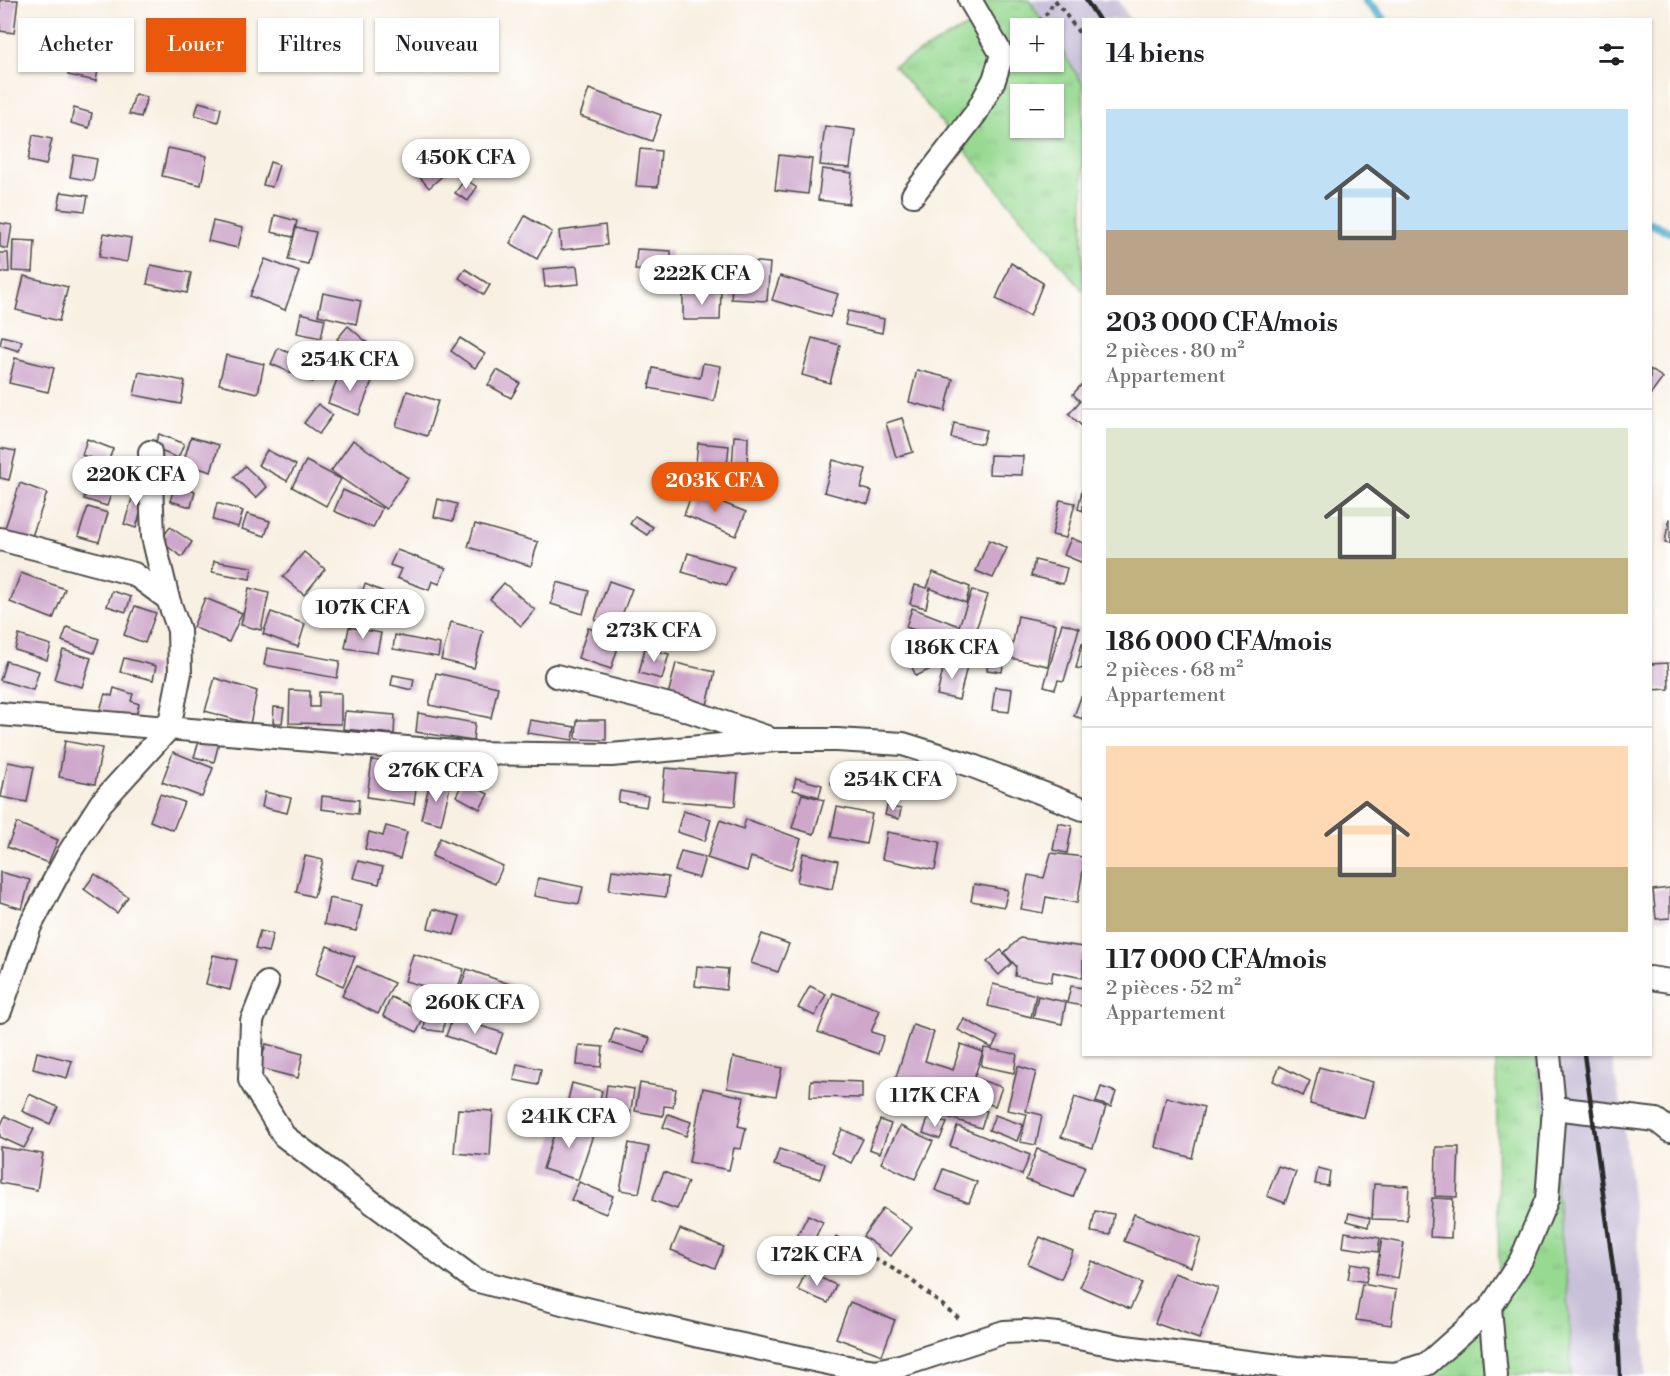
<!DOCTYPE html>
<html lang="fr">
<meta charset="utf-8">
<style>
:root{--surface:#fff;--page:#f2f2f2;--text:#202124;--muted:#757577;--line:#e0e0e0;--accent:#ea580c}
body{margin:0;font-family:"Libre Bodoni",serif;background:var(--page);color:var(--text);height:100vh;display:flex;flex-direction:column;font-size:22px;white-space:nowrap}
*{box-sizing:border-box;margin:0}
p{font-size:20px;color:var(--muted)}
.icon{flex:none;width:33px;height:33px;fill:none;stroke:currentColor;stroke-width:2;stroke-linecap:round;stroke-linejoin:round}
.map{position:relative;flex:1;overflow:hidden}
.sheet{position:absolute;left:1082px;top:18px;width:570px;height:1038px;display:flex;flex-direction:column;background:var(--surface);border-radius:0px;box-shadow:0 2px 4px #0004}
.sheet>*{flex:none}
.hud{position:absolute;left:18px;top:18px;width:570px;height:54px;display:flex;gap:12px}
.buttons{position:absolute;left:1010px;top:18px;display:grid;gap:12px}
.buttons a{display:grid;place-items:center;width:54px;height:54px;border-radius:0px;background:var(--surface);box-shadow:0 2px 4px #0004;font-size:30px}
.price{position:absolute;translate:-50% -51px;padding:0 14px;border-radius:21px;background:#fff;color:#222;font-size:20px;line-height:39px;filter:drop-shadow(0 2px 3px #0008)}
.price::after{content:'';position:absolute;left:50%;top:36px;width:18px;height:14px;margin-left:-9px;background:inherit;clip-path:polygon(0 0,100% 0,50% 100%)}
.price.current{background:var(--accent);color:#fff}
ul{padding:0;list-style:none}
li{display:grid;align-content:center;gap:12px;height:318px;padding:0 24px}
li+li{border-top:2px solid var(--line)}
li span{display:grid;place-items:center;height:186px;border-radius:0px;color:#555}
li>.icon{margin-inline-start:auto}
span .icon{width:108px;height:108px;fill:#fffc;stroke-width:1}
li b{font-size:26px}
h2{display:flex;justify-content:space-between;align-items:center;height:72px;padding:0 24px;font-size:26px}
.pill{padding:0 21px;border-radius:0px;background:var(--surface);box-shadow:0 2px 4px #0004;font-size:21px;line-height:54px}
.pill.current{background:var(--accent);color:#fff}
.map>svg:first-child{display:block}
</style>
<div class="map">
<svg width="1670" height="1376" viewBox="0 0 1670 1376">
<defs>
<pattern id="grass-tufts" width="24" height="20" patternUnits="userSpaceOnUse" patternTransform="scale(1.5)"><rect width="24" height="20" fill="#97d991"/><path d="M3 7l-1-3M5 7V3M7 7l1-3M15 17l-1-3M17 17v-4M19 17l1-3" fill="none" stroke="#82ba7d"/></pattern>
</defs>
<rect width="100%" height="100%" fill="#fff"/>
<filter id="ink" filterUnits="userSpaceOnUse"><feTurbulence type="fractalNoise" baseFrequency=".0167" numOctaves="2"/><feDisplacementMap in="SourceGraphic" scale="12" xChannelSelector="R" yChannelSelector="G"/><feConvolveMatrix kernelMatrix="1 2 1 2 8 2 1 2 1" color-interpolation-filters="sRGB"/></filter>
<filter id="wash" filterUnits="userSpaceOnUse"><feTurbulence type="fractalNoise" baseFrequency=".008" numOctaves="4" result="noise"/><feDisplacementMap in="SourceGraphic" scale="24" xChannelSelector="R" yChannelSelector="G"/><feGaussianBlur stdDeviation="1.35" result="paint"/><feColorMatrix in="noise" values="0 0 0 0 0 0 0 0 0 0 0 0 0 0 0 0 0 1.4 0 .05"/><feComposite in="paint" operator="in"/></filter>
<g filter="url(#wash)">
<rect width="100%" height="100%" fill="#f8f0e2"/>
<g fill="#c8bfd8">
<polygon points="1029,0 1118,0 1130,19 1083,20 1083,84 1053,37 1053,28 1047,28"/>
<polygon points="1535,1055 1611,1055 1623,1117 1642,1287 1646,1376 1571,1376 1568,1293 1549,1128"/>
</g>
<g fill="url(#grass-tufts)" stroke="#61825e" stroke-width="1.5" fill-rule="evenodd">
<path d="M956 0H1029L1047 28H1020V62H1053V37L1083 84V291L894 66 972 24ZM1020 94H1053V128H1020Z"/>
<polygon points="1496,1055 1535,1055 1549,1128 1568,1293 1571,1376 1425,1376 1499,1283"/>
</g>
<g fill="none" stroke-linecap="round" stroke-linejoin="round">
<g stroke="#4fafce" stroke-width="9">
<polyline points="1365,0 1384,20"/>
<polyline points="1650,223 1670,232"/>
</g>
</g>
<g id="blocks">
<g fill="#cea7cb">
<polygon points="0,0 18,0 14,33 0,31"/>
<polygon points="77,34 104,39 96,81 68,75"/>
<polygon points="589,89 661,115 652,141 580,116"/>
<polygon points="135,94 147,97 141,117 129,114"/>
<polygon points="199,102 221,108 218,122 195,115"/>
<polygon points="74,108 92,113 89,128 71,123"/>
<polygon points="825,126 855,130 850,168 820,165"/>
<polygon points="33,135 52,139 46,165 28,161"/>
<polygon points="430,142 452,167 429,188 407,162"/>
<polygon points="168,148 207,156 201,185 162,176"/>
<polygon points="640,149 661,151 658,187 636,186"/>
<polygon points="74,155 97,159 93,181 70,177"/>
<polygon points="779,155 812,159 808,194 775,190"/>
<polygon points="270,162 279,165 272,187 263,185"/>
<polygon points="822,169 852,173 849,204 818,200"/>
<polygon points="465,179 477,187 468,201 455,193"/>
<polygon points="61,192 88,196 85,211 58,208"/>
<polygon points="275,215 297,221 293,237 271,232"/>
<polygon points="525,216 552,232 537,259 510,243"/>
<polygon points="213,221 243,228 238,248 208,241"/>
<polygon points="0,223 12,225 8,249 0,247"/>
<polygon points="605,225 607,245 561,250 559,231"/>
<polygon points="296,228 316,232 308,264 288,260"/>
<polygon points="104,233 131,238 127,262 99,257"/>
<polygon points="13,240 35,241 33,272 12,271"/>
<polygon points="637,249 671,251 671,271 635,270"/>
<polygon points="0,253 8,253 9,272 0,272"/>
<polygon points="265,259 299,272 285,310 250,296"/>
<polygon points="734,260 770,263 767,301 731,299"/>
<polygon points="1011,263 1043,283 1030,316 996,299"/>
<polygon points="151,265 191,273 187,293 147,284"/>
<polygon points="577,266 579,284 545,287 543,269"/>
<polygon points="465,269 490,285 484,295 459,278"/>
<polygon points="24,276 68,287 59,321 16,310"/>
<polygon points="780,276 838,294 830,317 772,300"/>
<polygon points="683,291 721,292 720,320 683,320"/>
<polygon points="323,293 361,301 356,324 318,315"/>
<polygon points="848,311 884,319 882,333 845,325"/>
<polygon points="301,313 325,319 321,338 297,333"/>
<polygon points="348,326 384,357 373,370 337,339"/>
<polygon points="2,336 22,341 19,351 0,345"/>
<polygon points="460,338 485,354 475,368 451,351"/>
<polygon points="812,338 840,345 830,383 802,375"/>
<polygon points="278,348 320,366 313,382 271,364"/>
<polygon points="226,355 264,364 258,393 219,384"/>
<polygon points="15,358 54,368 48,392 9,383"/>
<polygon points="703,363 721,366 714,401 649,388 653,368 700,378"/>
<polygon points="341,369 372,381 359,415 328,403"/>
<polygon points="1650,369 1663,378 1651,394 1650,393"/>
<polygon points="497,370 520,383 511,398 488,385"/>
<polygon points="917,370 953,379 945,411 909,402"/>
<polygon points="139,372 185,381 181,404 134,395"/>
<polygon points="1083,383 1083,427 1069,414 1080,401 1073,394"/>
<polygon points="407,391 438,401 427,436 396,426"/>
<polygon points="318,404 333,415 319,434 304,423"/>
<polygon points="902,418 913,452 896,457 886,423"/>
<polygon points="954,423 986,430 982,444 951,438"/>
<polygon points="159,434 184,444 178,458 153,448"/>
<polygon points="734,436 748,437 747,471 732,470"/>
<polygon points="191,437 219,445 211,472 183,463"/>
<polygon points="87,439 113,449 107,464 82,455"/>
<polygon points="353,440 408,478 386,509 331,471"/>
<polygon points="698,443 729,446 725,485 694,482"/>
<polygon points="0,448 16,451 9,480 0,478"/>
<polygon points="267,450 296,465 287,481 258,465"/>
<polygon points="990,455 1023,456 1022,475 989,474"/>
<polygon points="833,460 866,469 861,488 872,491 868,504 824,492"/>
<polygon points="306,461 341,479 326,506 292,487"/>
<polygon points="245,466 267,487 256,498 234,477"/>
<polygon points="92,475 115,482 107,506 84,499"/>
<polygon points="20,483 47,493 30,542 3,534"/>
<polygon points="175,485 195,491 191,507 170,501"/>
<polygon points="136,486 147,490 136,528 124,524"/>
<polygon points="343,490 382,508 373,528 334,511"/>
<polygon points="1082,490 1083,490 1083,511 1078,509"/>
<polygon points="693,491 746,512 736,536 684,515"/>
<polygon points="438,499 457,504 453,521 434,517"/>
<polygon points="1060,500 1075,503 1066,538 1052,535"/>
<polygon points="217,503 243,511 238,527 213,520"/>
<polygon points="88,507 108,513 99,542 78,536"/>
<polygon points="247,514 270,521 265,536 242,529"/>
<polygon points="635,516 653,527 647,535 630,524"/>
<polygon points="1669,519 1670,519 1670,544 1665,543"/>
<polygon points="475,524 538,542 531,566 468,547"/>
<polygon points="170,527 192,542 182,557 160,541"/>
<polygon points="1071,538 1083,543 1083,563 1064,555"/>
<polygon points="989,540 1007,548 993,578 976,571"/>
<polygon points="397,550 446,568 439,584 432,581 429,590 397,578 401,569 390,565"/>
<polygon points="304,552 325,569 304,595 283,577"/>
<polygon points="688,553 734,567 727,585 682,572"/>
<polygon points="1035,560 1067,568 1063,584 1031,576"/>
<polygon points="214,561 252,567 250,579 212,572"/>
<polygon points="933,572 970,587 966,603 930,588 926,608 910,604 915,585 927,588"/>
<polygon points="21,573 65,589 53,619 10,602"/>
<polygon points="609,581 632,589 617,628 595,620"/>
<polygon points="557,582 589,591 583,614 551,604"/>
<polygon points="504,583 535,610 521,626 490,599"/>
<polygon points="365,584 403,600 397,613 360,597"/>
<polygon points="249,588 269,593 261,630 241,625"/>
<polygon points="972,590 988,595 969,649 906,627 912,608 959,626"/>
<polygon points="112,591 131,597 126,612 107,606"/>
<polygon points="336,592 350,596 345,615 330,611"/>
<polygon points="205,598 242,613 229,642 193,627"/>
<polygon points="135,606 156,613 145,643 124,635"/>
<polygon points="271,612 305,624 298,647 263,634"/>
<polygon points="1018,616 1056,624 1048,666 1010,658"/>
<polygon points="451,622 483,631 474,668 441,660"/>
<polygon points="1062,623 1079,628 1064,681 1058,680 1055,689 1044,686"/>
<polygon points="67,627 99,639 94,653 62,641"/>
<polygon points="349,627 381,633 377,653 345,648"/>
<polygon points="588,628 621,638 611,669 578,658"/>
<polygon points="19,635 51,645 47,660 15,650"/>
<polygon points="395,635 440,644 438,657 393,649"/>
<polygon points="1082,643 1083,643 1083,669 1076,668"/>
<polygon points="267,648 340,661 337,678 264,665"/>
<polygon points="645,648 669,654 662,679 639,673"/>
<polygon points="923,648 933,668 916,676 907,656"/>
<polygon points="63,650 91,658 82,687 54,679"/>
<polygon points="989,657 1004,659 1002,672 987,670"/>
<polygon points="124,658 156,666 153,680 120,672"/>
<polygon points="6,661 39,671 33,690 0,680"/>
<polygon points="945,661 967,666 959,700 937,695"/>
<polygon points="676,663 715,672 707,705 668,695"/>
<polygon points="1668,663 1669,689 1650,690 1650,664"/>
<polygon points="436,673 498,687 491,718 429,705"/>
<polygon points="393,675 414,679 412,690 391,685"/>
<polygon points="215,678 257,691 250,724 205,711"/>
<polygon points="995,687 1012,689 1009,712 992,710"/>
<polygon points="114,688 133,694 131,701 139,704 135,720 100,710 105,694 112,696"/>
<polygon points="290,690 310,691 310,707 319,707 319,692 341,693 341,724 289,723"/>
<polygon points="1081,697 1083,698 1083,719 1074,716"/>
<polygon points="274,707 284,708 282,723 273,723"/>
<polygon points="345,711 395,715 394,734 343,729"/>
<polygon points="418,713 475,723 473,741 416,732"/>
<polygon points="530,720 575,727 573,740 527,733"/>
<polygon points="577,720 606,720 606,740 576,739"/>
<polygon points="200,738 219,743 214,762 194,757"/>
<polygon points="65,741 102,748 95,784 59,777"/>
<polygon points="173,752 213,768 202,797 162,782"/>
<polygon points="372,760 419,767 414,804 367,797"/>
<polygon points="8,762 34,767 27,802 1,797"/>
<polygon points="665,768 738,774 735,806 662,800"/>
<polygon points="834,771 850,775 847,788 831,784"/>
<polygon points="796,778 822,785 819,797 793,790"/>
<polygon points="464,781 488,794 480,809 456,796"/>
<polygon points="430,782 450,787 441,824 421,819"/>
<polygon points="620,791 648,796 646,807 618,802"/>
<polygon points="265,792 291,798 287,813 262,807"/>
<polygon points="160,794 184,802 173,830 150,821"/>
<polygon points="802,794 824,800 814,834 792,828"/>
<polygon points="322,796 359,800 358,814 321,809"/>
<polygon points="887,806 901,809 899,819 885,815"/>
<polygon points="837,807 872,814 866,844 831,837"/>
<polygon points="683,811 711,819 705,841 677,832"/>
<polygon points="746,819 801,839 791,870 751,857 747,871 707,858 720,820 743,829"/>
<polygon points="17,823 58,840 48,863 7,847"/>
<polygon points="1058,823 1072,826 1067,853 1053,850"/>
<polygon points="386,826 407,832 400,859 365,849 369,832 383,836"/>
<polygon points="887,832 940,842 935,870 882,859"/>
<polygon points="440,838 503,866 495,884 432,856"/>
<polygon points="681,851 705,857 699,878 675,871"/>
<polygon points="803,853 838,861 832,889 797,882"/>
<polygon points="1051,853 1083,857 1083,871 1077,903 1046,897 1043,913 1021,909 1028,875 1044,878"/>
<polygon points="305,856 323,860 314,897 296,892"/>
<polygon points="358,861 383,867 379,884 353,878"/>
<polygon points="612,870 668,877 666,897 609,890"/>
<polygon points="0,872 30,880 22,909 0,902"/>
<polygon points="95,874 128,897 117,913 84,889"/>
<polygon points="538,878 583,887 579,904 534,896"/>
<polygon points="974,884 1008,890 1004,907 971,901"/>
<polygon points="1670,888 1670,918 1656,919 1653,890"/>
<polygon points="329,898 362,905 356,931 324,924"/>
<polygon points="433,909 460,916 454,935 428,928"/>
<polygon points="260,931 273,934 268,952 255,949"/>
<polygon points="762,934 789,944 778,972 751,963"/>
<polygon points="1020,938 1083,947 1083,978 1053,972 1051,982 1015,976 1016,966 1004,953"/>
<polygon points="327,946 355,957 343,986 316,974"/>
<polygon points="1001,950 1012,963 999,975 987,962"/>
<polygon points="413,954 464,969 456,995 405,981"/>
<polygon points="213,955 237,960 230,990 206,984"/>
<polygon points="357,966 394,983 378,1014 342,996"/>
<polygon points="697,966 728,969 726,990 695,986"/>
<polygon points="467,969 512,985 504,1008 459,992"/>
<polygon points="993,984 1036,995 1031,1017 988,1006"/>
<polygon points="810,986 826,994 815,1016 798,1008"/>
<polygon points="1071,986 1083,988 1083,1006 1067,1003"/>
<polygon points="833,993 880,1010 871,1032 884,1036 878,1054 818,1032"/>
<polygon points="1038,996 1066,1002 1062,1024 1033,1018"/>
<polygon points="391,997 426,1013 417,1032 383,1016"/>
<polygon points="428,999 447,1001 443,1032 424,1029"/>
<polygon points="453,1017 503,1033 496,1053 446,1036"/>
<polygon points="964,1019 998,1037 992,1048 958,1030"/>
<polygon points="913,1025 934,1032 925,1061 953,1070 961,1044 983,1052 974,1078 1002,1087 995,1106 968,1097 966,1104 987,1111 981,1128 889,1098"/>
<polygon points="615,1028 650,1038 645,1053 610,1043"/>
<polygon points="266,1044 303,1054 298,1078 259,1068"/>
<polygon points="579,1045 603,1047 601,1067 577,1065"/>
<polygon points="984,1048 1017,1054 1014,1073 981,1066"/>
<polygon points="37,1052 72,1061 67,1078 33,1069"/>
<polygon points="733,1057 782,1068 776,1096 727,1088"/>
<polygon points="517,1064 541,1069 538,1085 514,1080"/>
<polygon points="1018,1066 1036,1072 1026,1111 1042,1115 1036,1145 1020,1142 1027,1114 1007,1110"/>
<polygon points="1280,1066 1310,1081 1303,1096 1273,1081"/>
<polygon points="1319,1067 1373,1082 1364,1118 1310,1104"/>
<polygon points="811,1080 862,1082 862,1098 810,1097"/>
<polygon points="572,1083 602,1091 597,1112 567,1104"/>
<polygon points="640,1083 676,1089 673,1107 664,1106 663,1116 635,1111"/>
<polygon points="607,1085 634,1089 630,1117 603,1113"/>
<polygon points="1101,1087 1116,1092 1111,1107 1096,1102"/>
<polygon points="703,1088 744,1097 738,1126 746,1128 741,1149 734,1148 729,1170 689,1162"/>
<polygon points="29,1094 58,1107 50,1124 22,1111"/>
<polygon points="1075,1097 1106,1107 1093,1148 1061,1137"/>
<polygon points="1166,1097 1204,1107 1192,1158 1155,1147"/>
<polygon points="458,1109 493,1111 490,1156 454,1153"/>
<polygon points="668,1114 691,1122 686,1136 663,1127"/>
<polygon points="995,1115 1023,1125 1017,1141 989,1130"/>
<polygon points="5,1116 34,1129 24,1148 0,1137 0,1127"/>
<polygon points="929,1116 947,1123 940,1139 923,1133"/>
<polygon points="559,1118 595,1129 578,1180 543,1169"/>
<polygon points="880,1120 891,1124 880,1153 869,1149"/>
<polygon points="900,1126 933,1141 915,1179 881,1163"/>
<polygon points="957,1126 1030,1155 1022,1175 950,1146"/>
<polygon points="842,1129 863,1139 851,1163 831,1153"/>
<polygon points="629,1143 649,1147 639,1193 620,1190"/>
<polygon points="0,1147 43,1154 37,1190 0,1183"/>
<polygon points="1436,1147 1459,1147 1457,1197 1435,1196"/>
<polygon points="779,1149 825,1164 820,1179 774,1165"/>
<polygon points="1037,1149 1085,1166 1073,1197 1026,1180"/>
<polygon points="1278,1166 1296,1172 1285,1203 1267,1196"/>
<polygon points="1318,1168 1330,1171 1328,1186 1315,1184"/>
<polygon points="943,1169 977,1182 969,1203 935,1190"/>
<polygon points="664,1172 688,1182 677,1209 652,1200"/>
<polygon points="579,1182 613,1196 606,1214 571,1200"/>
<polygon points="1374,1184 1409,1186 1407,1220 1372,1219"/>
<polygon points="1432,1198 1453,1199 1451,1238 1430,1237"/>
<polygon points="883,1208 912,1228 891,1256 863,1236"/>
<polygon points="1095,1211 1114,1214 1110,1235 1091,1232"/>
<polygon points="1349,1213 1370,1218 1368,1227 1347,1221"/>
<polygon points="1134,1214 1201,1239 1191,1267 1124,1241"/>
<polygon points="808,1215 823,1222 797,1274 782,1266"/>
<polygon points="680,1229 724,1247 715,1268 671,1250"/>
<polygon points="1345,1232 1380,1238 1378,1252 1343,1247"/>
<polygon points="1040,1237 1073,1251 1061,1279 1028,1264"/>
<polygon points="1382,1239 1404,1243 1398,1278 1376,1274"/>
<polygon points="1092,1261 1142,1283 1130,1309 1080,1287"/>
<polygon points="1351,1263 1369,1266 1366,1282 1348,1279"/>
<polygon points="806,1271 836,1285 828,1303 798,1290"/>
<polygon points="1174,1273 1218,1288 1199,1339 1155,1323"/>
<polygon points="1362,1284 1396,1290 1391,1325 1356,1320"/>
<polygon points="850,1302 895,1320 882,1355 836,1338"/>
</g>
</g>
</g>
<g filter="url(#ink)">
<use href="#blocks" fill-opacity="0" stroke="#4a4946" stroke-width="1.5"/>
<g fill="none" stroke-linecap="round" stroke-linejoin="round">
<defs>
<g id="minor">
<polyline points="913,195 976,113 994,80 1002,55 970,0"/>
<polyline points="150,452 153,537 168,599"/>
<polyline points="0,539 134,574 168,599 179,630 180,673 169,728 101,803 69,853 30,926 0,1011"/>
<polyline points="556,676 681,708 766,737"/>
<polyline points="0,714 467,753 611,755 776,740 837,740 903,744 970,765 1083,809"/>
<polyline points="1650,978 1670,981"/>
<polyline points="267,983 252,1021 250,1080 284,1136 475,1280 566,1304 699,1336 852,1368 876,1371 900,1366 1004,1332 1025,1331 1058,1334 1125,1347 1296,1368 1395,1374 1427,1364 1490,1308"/>
<polyline points="1554,1108 1656,1120 1670,1131"/>
<polyline points="1496,1376 1490,1308 1521,1260 1547,1199 1554,1108 1549,1054"/>
</g>
</defs>
<use href="#minor" stroke="#4a4946" stroke-width="26"/>
<g stroke="#4a4946" stroke-width="4" stroke-dasharray="4.5 4.5" stroke-linecap="butt">
<polyline points="1055,0 1083,38"/>
<polyline points="1032,28 1050,10 1053,0"/>
<polyline points="835,1237 906,1276 961,1320"/>
</g>
<use href="#minor" stroke="#fff" stroke-width="22"/>
<g stroke="#2b2b2b" stroke-width="4.5">
<polyline points="1086,0 1099,20"/>
<polyline points="1584,1054 1616,1289 1620,1376"/>
</g>
</g>
</g>
</svg>
<div class="buttons">
<a>+</a>
<a>−</a>
</div>
<b class="price" style="left:466px;top:190px">450K CFA</b>
<b class="price" style="left:702px;top:306px">222K CFA</b>
<b class="price" style="left:350px;top:392px">254K CFA</b>
<b class="price" style="left:136px;top:507px">220K CFA</b>
<b class="price current" style="left:715px;top:513px">203K CFA</b>
<b class="price" style="left:363px;top:640px">107K CFA</b>
<b class="price" style="left:654px;top:663px">273K CFA</b>
<b class="price" style="left:952px;top:680px">186K CFA</b>
<b class="price" style="left:436px;top:803px">276K CFA</b>
<b class="price" style="left:893px;top:812px">254K CFA</b>
<b class="price" style="left:475px;top:1035px">260K CFA</b>
<b class="price" style="left:935px;top:1128px">117K CFA</b>
<b class="price" style="left:569px;top:1149px">241K CFA</b>
<b class="price" style="left:817px;top:1287px">172K CFA</b>
<div class="hud">
<a class="pill">Acheter</a>
<a class="pill current">Louer</a>
<a class="pill">Filtres</a>
<a class="pill">Nouveau</a>
</div>
<section class="sheet">
<h2>14 biens<svg class="icon" aria-label="filters" viewBox="0 0 24 24"><path d="M4 7h16M4 17h16"/><circle cx="9" cy="7" r="2"/><circle cx="15" cy="17" r="2"/></svg></h2>
<ul>
<li><span style="background:linear-gradient(#bfe0f5 65%,#b9a48a 0)"><svg class="icon" aria-label="home" viewBox="0 0 24 24"><path d="M3 11l9-7 9 7M6 9v11h12V9"/></svg></span><div><b>203 000 CFA/mois</b><p>2 pièces · 80 m²</p><p>Appartement</p></div></li>
<li><span style="background:linear-gradient(#dfe7d0 70%,#c2b280 0)"><svg class="icon" aria-label="home" viewBox="0 0 24 24"><path d="M3 11l9-7 9 7M6 9v11h12V9"/></svg></span><div><b>186 000 CFA/mois</b><p>2 pièces · 68 m²</p><p>Appartement</p></div></li>
<li><span style="background:linear-gradient(#ffd9b3 65%,#c2b280 0)"><svg class="icon" aria-label="home" viewBox="0 0 24 24"><path d="M3 11l9-7 9 7M6 9v11h12V9"/></svg></span><div><b>117 000 CFA/mois</b><p>2 pièces · 52 m²</p><p>Appartement</p></div></li>
</ul>
</section>
</div>
